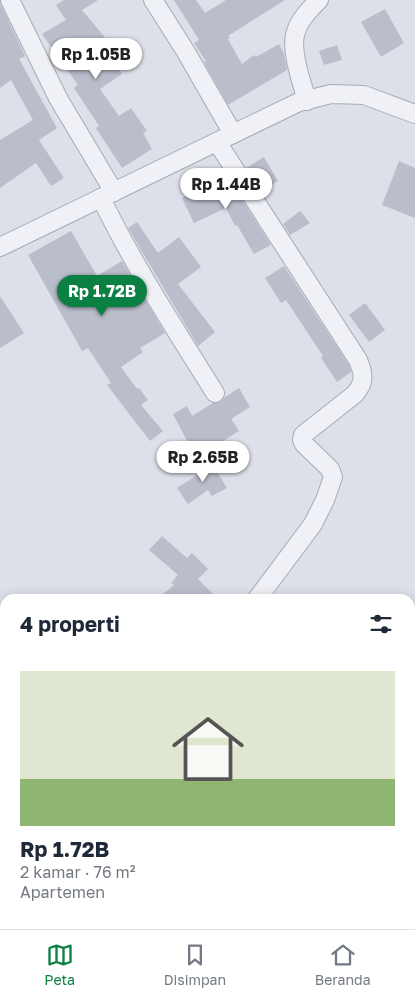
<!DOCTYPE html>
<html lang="id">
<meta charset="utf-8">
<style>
:root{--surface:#fff;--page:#f2f2f3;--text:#1f2937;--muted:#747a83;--line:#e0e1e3;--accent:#0b8043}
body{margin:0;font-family:"Golos Text",sans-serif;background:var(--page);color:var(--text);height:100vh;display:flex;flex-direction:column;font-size:19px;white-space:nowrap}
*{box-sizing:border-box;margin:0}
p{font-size:16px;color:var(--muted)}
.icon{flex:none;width:28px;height:28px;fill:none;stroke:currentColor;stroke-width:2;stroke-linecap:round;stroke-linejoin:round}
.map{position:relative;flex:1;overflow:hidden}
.side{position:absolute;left:0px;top:594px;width:415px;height:336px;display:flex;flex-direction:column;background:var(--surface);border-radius:15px 15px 0 0;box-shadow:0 2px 12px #0003}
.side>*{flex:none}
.price{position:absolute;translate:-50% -42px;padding:0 11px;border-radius:18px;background:#fff;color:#222;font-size:16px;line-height:32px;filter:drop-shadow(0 1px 2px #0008)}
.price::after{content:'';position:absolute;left:50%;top:30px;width:15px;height:11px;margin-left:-8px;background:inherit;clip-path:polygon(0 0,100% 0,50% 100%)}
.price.on{background:var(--accent);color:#fff}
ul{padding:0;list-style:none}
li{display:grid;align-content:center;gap:10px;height:265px;padding:0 20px}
li span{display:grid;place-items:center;height:155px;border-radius:0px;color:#555}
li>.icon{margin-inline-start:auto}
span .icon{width:90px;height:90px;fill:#fffc;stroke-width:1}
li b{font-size:21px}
h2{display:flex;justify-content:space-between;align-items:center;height:60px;padding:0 20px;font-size:21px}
.tab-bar{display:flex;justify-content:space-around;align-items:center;height:70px;border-top:1px solid var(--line);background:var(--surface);font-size:14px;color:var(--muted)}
.tab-bar a{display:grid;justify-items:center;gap:2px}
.tab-bar .on{color:var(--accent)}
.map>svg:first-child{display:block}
</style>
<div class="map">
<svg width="415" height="929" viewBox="0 0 415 929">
<rect width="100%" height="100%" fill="#dde0e8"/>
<g fill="#babecb">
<polygon points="64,0 98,0 82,10 112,46 106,51 122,74 100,89 119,116 131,108 147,131 143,133 152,149 122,168 96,128 99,126 74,88 78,85 42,34 66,20 56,5"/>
<polygon points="174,0 196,0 205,13 226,0 285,0 228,36 230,38 228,39 242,64 254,55 256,57 279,44 284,54 287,70 228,105 204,62 206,61 194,43 199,40"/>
<polygon points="0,3 25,56 19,59 57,128 39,140 64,178 51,186 36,163 0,188 0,140 33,120 11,80 0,88"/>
<polygon points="385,9 404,43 381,57 361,22"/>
<polygon points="337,45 342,60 324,65 319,51"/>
<polygon points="264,157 278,181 262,191 246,168"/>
<polygon points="399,161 415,168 415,218 382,205"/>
<polygon points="224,172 271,245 254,254 237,225 235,226 226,208 194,223 182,198 213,184 210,180"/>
<polygon points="300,211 310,223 290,235 283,224"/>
<polygon points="137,222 158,253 179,237 201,267 178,284 215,332 198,346 128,228"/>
<polygon points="71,231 97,276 122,261 165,333 140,348 143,352 121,367 137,389 139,388 148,400 141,405 163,431 150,441 107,385 111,383 88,348 82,351 28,255"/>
<polygon points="284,266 349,365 351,372 337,382 321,358 323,356 286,300 281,303 265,278"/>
<polygon points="0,296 24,333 0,348"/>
<polygon points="365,303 385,330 369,342 349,315"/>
<polygon points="239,388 250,407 231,419 239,431 196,458 173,414 187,406 192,416 213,403 220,402 225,397"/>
<polygon points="210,460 227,488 212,496 208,490 188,504 177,488 199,474 195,469"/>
<polygon points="162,536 187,558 192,553 208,569 198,579 218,599 157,599 174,585 171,583 178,575 149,550"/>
</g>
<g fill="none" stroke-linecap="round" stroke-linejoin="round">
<defs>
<g id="minor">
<polyline points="10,0 58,98 114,192"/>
<polyline points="153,0 186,52 233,134"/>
<path d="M307 101C302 83 291 53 295 35 298 21 309 10 319 0"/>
<path d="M217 142 358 360C364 374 365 382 355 394L303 435 302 440 304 444 330 469 333 477 325 500 313 524 257 599"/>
<path d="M101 198C134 266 175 329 215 393"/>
<polyline points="0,247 299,102 331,94 364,95 415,114"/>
</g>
<g id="highway">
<polyline points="410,760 415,747"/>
<polyline points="410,803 415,784"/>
<polyline points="350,929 351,925"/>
<polyline points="379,929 380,925"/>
<polyline points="410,929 415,905"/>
</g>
</defs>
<use href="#minor" stroke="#a6aab5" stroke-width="20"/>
<use href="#highway" stroke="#848b9f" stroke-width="29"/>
<polyline stroke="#bbbec6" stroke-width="3" stroke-dasharray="4 4" stroke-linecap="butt" points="410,629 415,631"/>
<use href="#minor" stroke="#f0f1f6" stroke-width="18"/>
<use href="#highway" stroke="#fff" stroke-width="26"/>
</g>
</svg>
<b class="price" style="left:96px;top:80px">Rp 1.05B</b>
<b class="price" style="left:226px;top:210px">Rp 1.44B</b>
<b class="price on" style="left:102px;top:317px">Rp 1.72B</b>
<b class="price" style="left:203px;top:483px">Rp 2.65B</b>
<section class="side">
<h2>4 properti<svg class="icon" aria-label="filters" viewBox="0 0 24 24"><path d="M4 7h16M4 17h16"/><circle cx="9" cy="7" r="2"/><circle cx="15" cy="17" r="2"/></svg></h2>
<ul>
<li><span style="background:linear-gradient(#dfe7d0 70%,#8fb573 0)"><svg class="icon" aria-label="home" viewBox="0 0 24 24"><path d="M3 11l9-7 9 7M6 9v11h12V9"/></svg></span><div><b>Rp 1.72B</b><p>2 kamar · 76 m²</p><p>Apartemen</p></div></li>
</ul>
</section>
</div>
<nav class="tab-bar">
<a class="on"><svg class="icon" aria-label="map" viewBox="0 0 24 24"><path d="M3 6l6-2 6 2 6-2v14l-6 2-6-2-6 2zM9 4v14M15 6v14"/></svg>Peta</a>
<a><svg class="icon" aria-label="saved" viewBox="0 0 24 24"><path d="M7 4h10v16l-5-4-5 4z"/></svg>Disimpan</a>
<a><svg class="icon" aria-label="home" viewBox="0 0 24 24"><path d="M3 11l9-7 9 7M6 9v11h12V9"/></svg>Beranda</a>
</nav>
